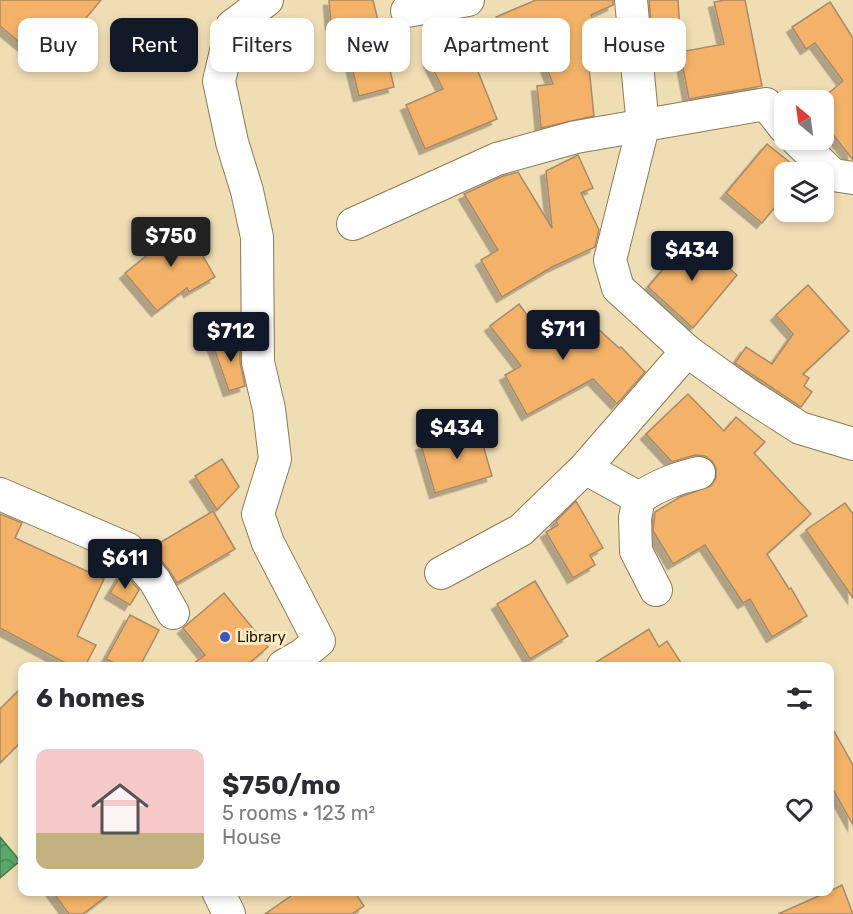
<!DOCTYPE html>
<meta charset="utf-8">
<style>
:root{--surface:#fff;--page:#f2f2f3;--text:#2b2b33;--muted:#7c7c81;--accent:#111827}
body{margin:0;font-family:Rubik,sans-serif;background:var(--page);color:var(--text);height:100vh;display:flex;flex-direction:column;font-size:22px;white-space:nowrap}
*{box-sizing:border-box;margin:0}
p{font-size:20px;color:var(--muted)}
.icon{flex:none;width:33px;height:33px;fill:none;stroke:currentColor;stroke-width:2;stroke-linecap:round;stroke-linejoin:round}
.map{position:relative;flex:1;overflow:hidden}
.side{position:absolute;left:18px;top:662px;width:816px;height:234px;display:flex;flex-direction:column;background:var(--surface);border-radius:12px;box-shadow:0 3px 9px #0003}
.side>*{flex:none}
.hud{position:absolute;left:18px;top:18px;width:818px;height:54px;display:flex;gap:12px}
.needle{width:39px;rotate:331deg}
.tools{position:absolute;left:774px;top:90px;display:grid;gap:12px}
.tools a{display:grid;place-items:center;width:60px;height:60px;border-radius:12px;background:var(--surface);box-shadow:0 3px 9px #0003;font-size:30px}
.price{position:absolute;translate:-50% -51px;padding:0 14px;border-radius:6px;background:var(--accent);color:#fff;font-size:20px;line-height:39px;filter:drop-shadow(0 2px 3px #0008)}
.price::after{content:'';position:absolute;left:50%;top:36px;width:18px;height:14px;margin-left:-9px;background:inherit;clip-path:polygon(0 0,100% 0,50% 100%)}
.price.current{background:#222;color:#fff}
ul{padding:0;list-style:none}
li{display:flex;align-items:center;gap:18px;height:150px;padding:0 18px}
li span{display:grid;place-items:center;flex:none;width:168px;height:120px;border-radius:12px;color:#555}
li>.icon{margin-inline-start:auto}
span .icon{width:72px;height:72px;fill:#fffc;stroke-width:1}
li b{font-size:26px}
h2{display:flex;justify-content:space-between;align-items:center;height:72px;padding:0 18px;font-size:26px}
.tag{padding:0 21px;border-radius:12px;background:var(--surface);box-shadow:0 3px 9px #0003;font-size:21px;line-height:54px}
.tag.current{background:var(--accent);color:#fff}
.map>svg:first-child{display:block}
</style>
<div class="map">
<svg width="853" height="914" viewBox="0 0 853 914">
<defs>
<pattern id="water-waves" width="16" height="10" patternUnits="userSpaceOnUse" patternTransform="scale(1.5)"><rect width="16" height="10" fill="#5ba669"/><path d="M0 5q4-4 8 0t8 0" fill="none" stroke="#4b8654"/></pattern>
<filter id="shadow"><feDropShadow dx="-5.5" dy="5.5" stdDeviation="0" flood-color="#0004"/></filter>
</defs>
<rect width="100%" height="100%" fill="#efddb4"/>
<polygon fill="url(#water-waves)" stroke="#497b4c" stroke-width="1.5" points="0,837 20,861 0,878"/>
<g fill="#f3b268" stroke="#a88a6a" stroke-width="1.5" filter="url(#shadow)">
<polygon points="0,0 101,0 47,65 0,26"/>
<polygon points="329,0 373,0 394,87 359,96 341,23 331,24"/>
<polygon points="536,0 613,0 613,5 591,15 605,51 588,58 594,116 541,128 537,86 553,84 535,38 478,63 481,67 477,69 497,119 425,149 406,105 443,89 429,61 499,25 496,17"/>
<polygon points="649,0 678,0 680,31 652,33"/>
<polygon points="725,0 745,0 762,86 689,99 680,52 724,44 714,2"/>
<polygon points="830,2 853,38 853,160 824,123 824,97 843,81 815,43 806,49 792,27"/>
<polygon points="767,144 802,172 784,172 784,196 762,223 726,193"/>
<polygon points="578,155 593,188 581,193 599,230 595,247 552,267 502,297 481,260 498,250 464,194 503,176 518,172 552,228 546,171"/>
<polygon points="184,223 215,277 189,292 187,288 157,311 125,273 161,244 158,238"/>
<polygon points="691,236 737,275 693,328 648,287"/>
<polygon points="808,285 849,331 803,374 809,378 804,386 812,392 801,407 735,363 746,347 772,364 793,334 776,315"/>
<polygon points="519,304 551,348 582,314 619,348 621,347 645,372 617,404 593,379 527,415 505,375 521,366 490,326"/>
<polygon points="240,336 240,362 245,386 229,391 213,345"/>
<polygon points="688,394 724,431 736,417 765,442 754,453 811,514 767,554 789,589 791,588 807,616 772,637 750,599 743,603 705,545 673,564 653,531 655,512 680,497 711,486 716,478 716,468 712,461 705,456 695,455 672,462 646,434"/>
<polygon points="478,428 492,476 435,493 421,445"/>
<polygon points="222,459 239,487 217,510 195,476"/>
<polygon points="576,501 603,548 590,555 595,565 573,578 546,532 558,525 556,521"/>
<polygon points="845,503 853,514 853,598 806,530"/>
<polygon points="213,511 235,549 177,583 169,570 151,548"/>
<polygon points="0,514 22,523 15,538 104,579 77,636 96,645 85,666 71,666 0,628"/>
<polygon points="122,573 128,577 139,590 130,605 110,593"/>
<polygon points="535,581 568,636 530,659 497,604"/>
<polygon points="224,593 268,647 246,666 190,666 205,655 183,628"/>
<polygon points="130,615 159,630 140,666 120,666 106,659"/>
<polygon points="649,629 659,647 667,641 683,666 590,666"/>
<polygon points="22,687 22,741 0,763 0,709"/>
<polygon points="830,724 853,765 853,825 830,784"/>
<polygon points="842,885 853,914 778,914 830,891"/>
<polygon points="52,891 113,891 83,914 69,914"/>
<polygon points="298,891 354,891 364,906 352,914 265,914"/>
</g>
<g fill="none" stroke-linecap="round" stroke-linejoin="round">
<defs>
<g id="minor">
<polyline points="267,0 232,26 219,81 232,142 247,191 257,237 258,362 269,409 275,459 258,514 268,543 319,641 302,655 283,666"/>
<polyline points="631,0 643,127 610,260 618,288 687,351 747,394 800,428 853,444"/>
<polyline points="407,11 468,0"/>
<polyline points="797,140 833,175 853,178"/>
<polyline points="353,224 497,159 576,137 766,104 784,127"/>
<polyline points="585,468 639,498 635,518 636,551 656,590"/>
<polyline points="0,494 128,549 155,581 173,613"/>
<path d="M639 498C658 485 676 478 699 473"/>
<polyline points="441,573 521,530 585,468 687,351"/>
<polyline points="218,891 229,914"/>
</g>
</defs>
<use href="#minor" stroke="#8a7b54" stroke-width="34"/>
<use href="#minor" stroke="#fff" stroke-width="32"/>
</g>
<circle fill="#3855c6" stroke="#fcebc0" stroke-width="2" cx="225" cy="637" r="6"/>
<g text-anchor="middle" stroke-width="6" stroke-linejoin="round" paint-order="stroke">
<g font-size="15" fill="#1e1808" stroke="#fcebc0" text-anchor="start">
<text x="237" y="642">Library</text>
</g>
</g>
</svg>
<div class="tools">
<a><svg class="needle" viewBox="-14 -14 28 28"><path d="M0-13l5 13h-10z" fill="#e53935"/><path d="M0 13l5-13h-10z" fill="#7c7c81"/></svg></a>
<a><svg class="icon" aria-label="layers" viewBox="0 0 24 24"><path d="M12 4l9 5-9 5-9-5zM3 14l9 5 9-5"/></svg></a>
</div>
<b class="price current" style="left:171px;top:268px">$750</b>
<b class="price" style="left:692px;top:282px">$434</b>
<b class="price" style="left:563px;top:361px">$711</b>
<b class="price" style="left:231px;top:363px">$712</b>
<b class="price" style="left:457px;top:460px">$434</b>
<b class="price" style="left:125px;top:590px">$611</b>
<div class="hud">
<a class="tag">Buy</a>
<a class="tag current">Rent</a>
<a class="tag">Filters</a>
<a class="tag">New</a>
<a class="tag">Apartment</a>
<a class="tag">House</a>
</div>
<section class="side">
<h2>6 homes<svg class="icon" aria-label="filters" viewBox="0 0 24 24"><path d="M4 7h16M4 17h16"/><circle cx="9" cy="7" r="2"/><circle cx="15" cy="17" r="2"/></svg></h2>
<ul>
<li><span style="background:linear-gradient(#f6c9c9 70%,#c2b280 0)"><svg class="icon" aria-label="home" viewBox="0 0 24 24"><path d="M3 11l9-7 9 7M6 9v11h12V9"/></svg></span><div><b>$750/mo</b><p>5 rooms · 123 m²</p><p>House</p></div><svg class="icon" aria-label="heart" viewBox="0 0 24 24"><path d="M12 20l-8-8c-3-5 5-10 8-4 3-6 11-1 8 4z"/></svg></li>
</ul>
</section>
</div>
